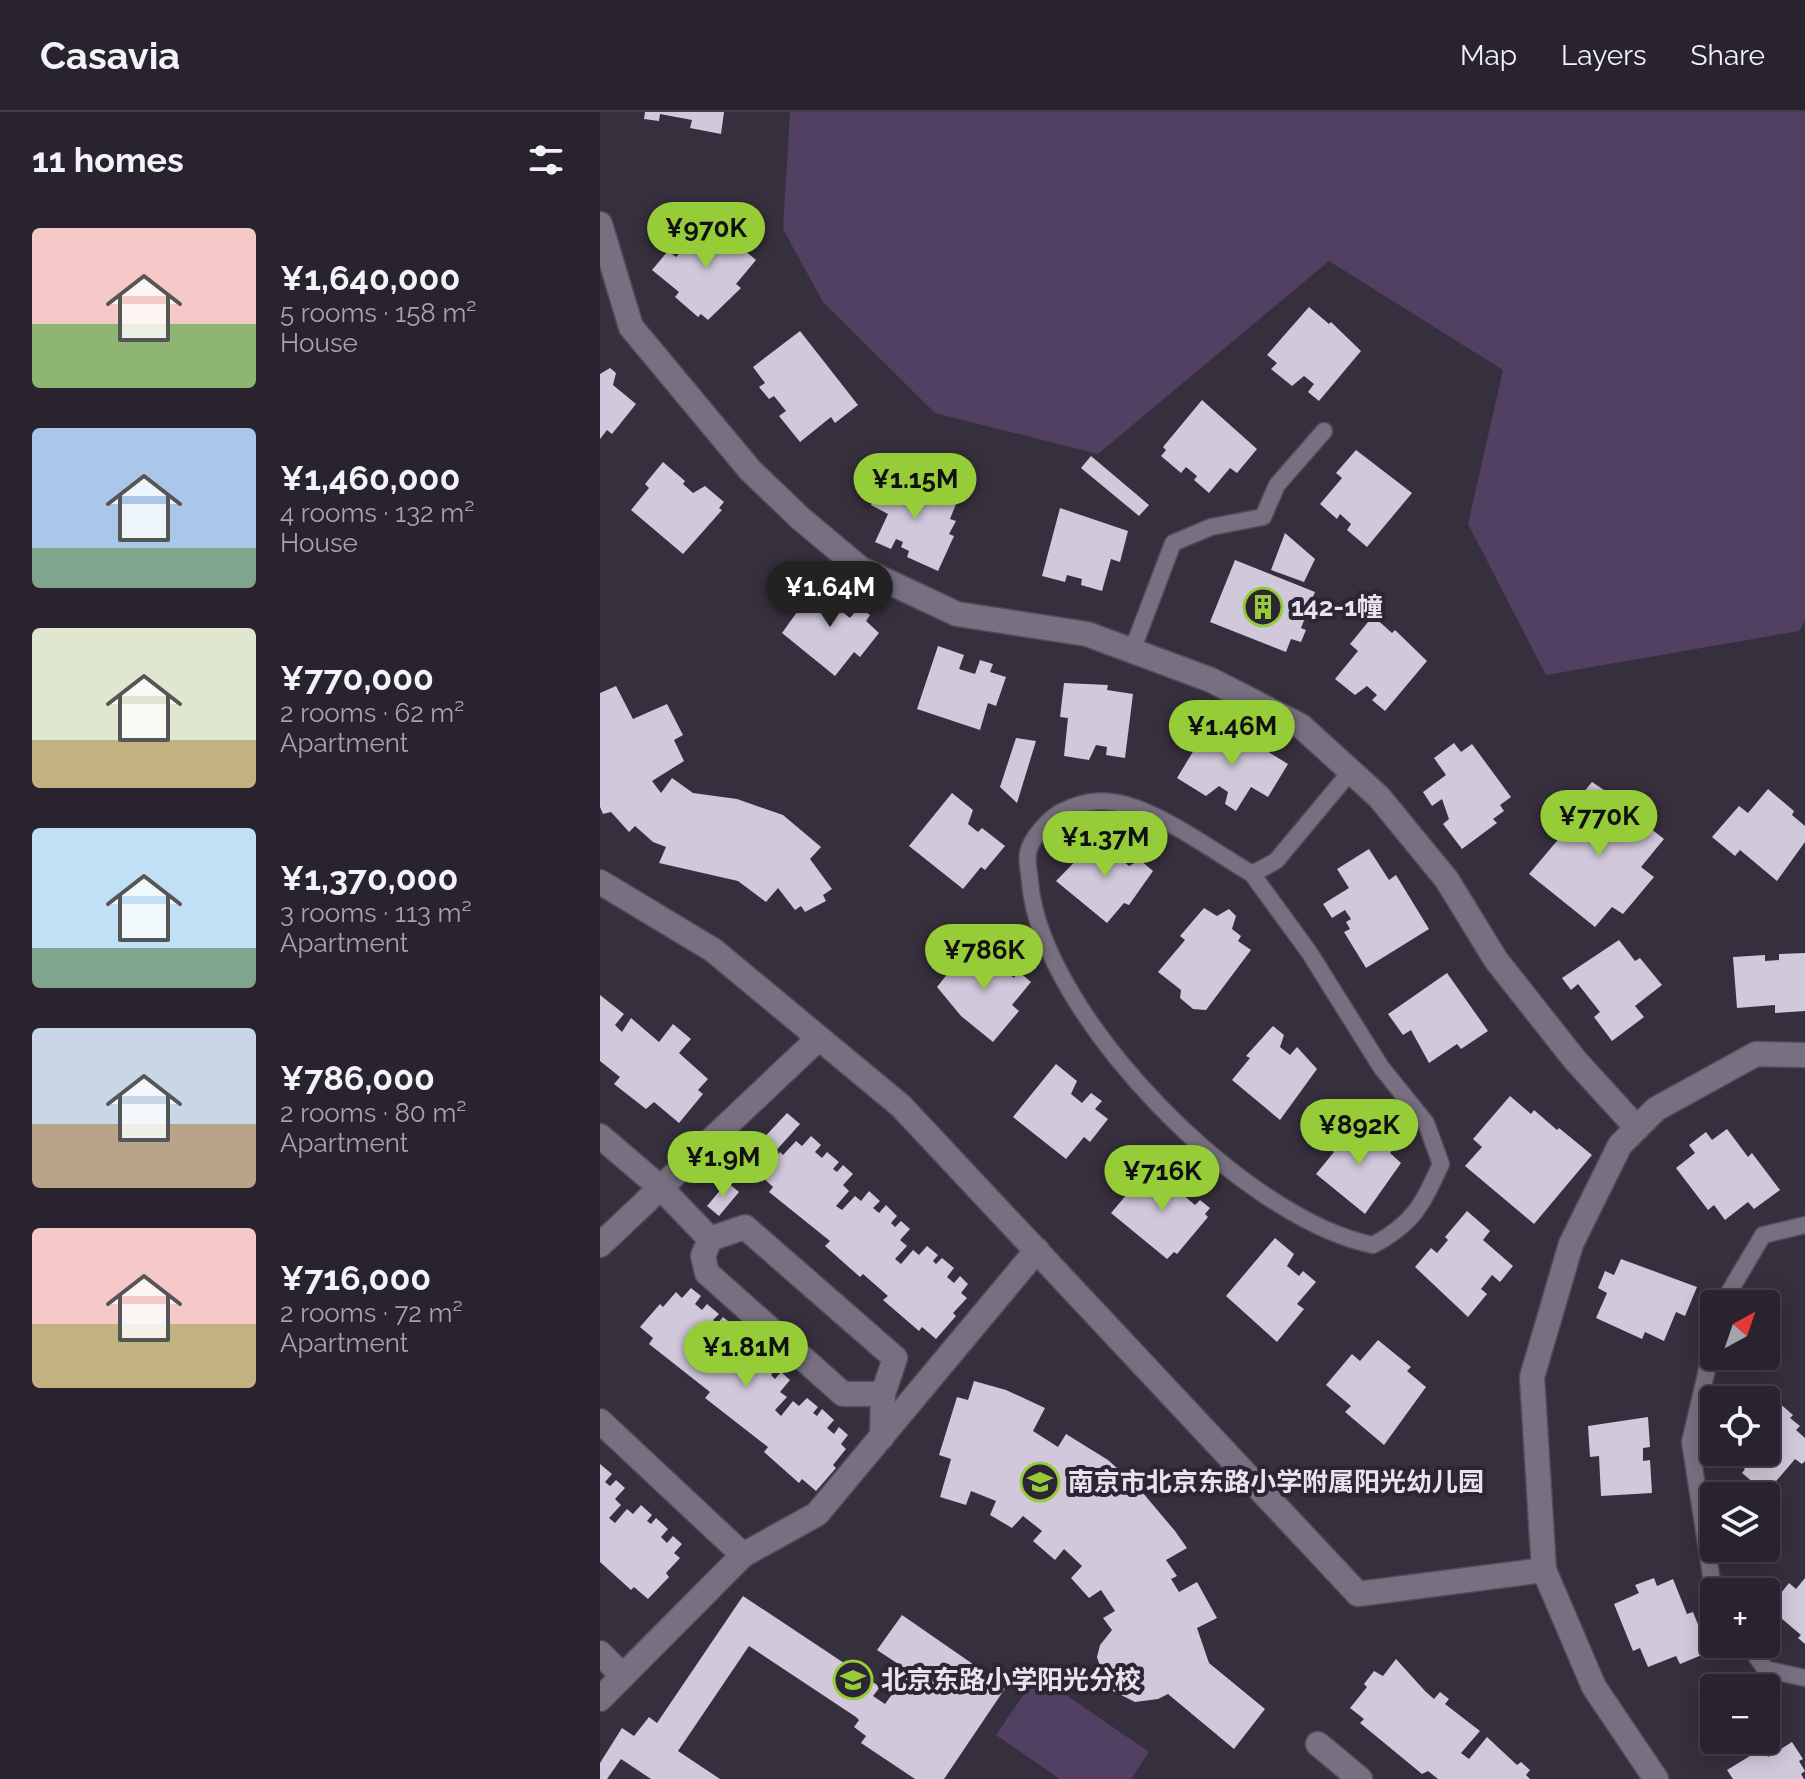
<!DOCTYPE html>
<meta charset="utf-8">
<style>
:root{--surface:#28232e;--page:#302b36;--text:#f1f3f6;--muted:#a5a4aa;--line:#44404a;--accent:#97cc39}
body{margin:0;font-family:Raleway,"Noto Sans SC",sans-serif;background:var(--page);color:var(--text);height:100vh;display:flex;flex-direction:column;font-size:30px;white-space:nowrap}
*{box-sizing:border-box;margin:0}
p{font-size:26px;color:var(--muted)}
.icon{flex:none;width:44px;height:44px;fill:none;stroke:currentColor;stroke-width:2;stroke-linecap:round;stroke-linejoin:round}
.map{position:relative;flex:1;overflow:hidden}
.side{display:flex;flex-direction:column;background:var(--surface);width:600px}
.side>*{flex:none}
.needle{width:52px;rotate:40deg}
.buttons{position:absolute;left:1100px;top:1178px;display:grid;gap:16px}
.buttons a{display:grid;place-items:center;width:80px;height:80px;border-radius:8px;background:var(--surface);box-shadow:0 4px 20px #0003,0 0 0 2px var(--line);font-size:40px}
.price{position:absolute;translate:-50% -68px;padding:0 18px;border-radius:28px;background:var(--accent);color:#111;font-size:26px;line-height:52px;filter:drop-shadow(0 2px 4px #0008)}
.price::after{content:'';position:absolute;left:50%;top:48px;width:24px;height:18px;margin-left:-12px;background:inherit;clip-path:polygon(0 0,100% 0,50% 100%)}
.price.selected{background:#222;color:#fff}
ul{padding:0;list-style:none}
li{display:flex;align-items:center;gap:24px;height:200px;padding:0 32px}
li span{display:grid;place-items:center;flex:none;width:224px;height:160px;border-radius:8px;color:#555}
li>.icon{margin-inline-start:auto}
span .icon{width:96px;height:96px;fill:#fffc;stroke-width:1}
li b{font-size:34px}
h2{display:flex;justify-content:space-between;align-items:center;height:96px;padding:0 32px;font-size:34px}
header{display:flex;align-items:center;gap:48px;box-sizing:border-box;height:112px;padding:0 40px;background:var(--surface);border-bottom:2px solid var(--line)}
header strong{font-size:38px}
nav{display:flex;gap:44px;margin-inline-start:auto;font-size:28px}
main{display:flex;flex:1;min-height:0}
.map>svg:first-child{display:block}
</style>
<header>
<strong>Casavia</strong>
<nav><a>Map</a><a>Layers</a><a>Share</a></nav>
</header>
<main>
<section class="side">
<h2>11 homes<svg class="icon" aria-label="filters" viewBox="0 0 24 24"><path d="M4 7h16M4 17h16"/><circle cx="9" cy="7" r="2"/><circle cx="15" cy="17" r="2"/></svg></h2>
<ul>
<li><span style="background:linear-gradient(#f6c9c9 60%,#8fb573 0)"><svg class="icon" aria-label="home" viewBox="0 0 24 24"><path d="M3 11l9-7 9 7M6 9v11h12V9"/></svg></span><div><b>¥1,640,000</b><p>5 rooms · 158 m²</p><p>House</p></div></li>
<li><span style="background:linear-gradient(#a9c7e8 75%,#7fa58c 0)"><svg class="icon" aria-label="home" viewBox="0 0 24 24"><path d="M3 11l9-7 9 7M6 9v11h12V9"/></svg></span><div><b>¥1,460,000</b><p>4 rooms · 132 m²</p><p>House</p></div></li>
<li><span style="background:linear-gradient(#dfe7d0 70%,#c2b280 0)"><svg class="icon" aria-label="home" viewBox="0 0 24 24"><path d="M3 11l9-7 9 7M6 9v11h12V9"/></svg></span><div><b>¥770,000</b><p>2 rooms · 62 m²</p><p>Apartment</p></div></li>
<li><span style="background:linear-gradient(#bfe0f5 75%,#7fa58c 0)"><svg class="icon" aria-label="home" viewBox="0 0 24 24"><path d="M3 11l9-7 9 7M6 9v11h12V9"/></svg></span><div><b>¥1,370,000</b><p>3 rooms · 113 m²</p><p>Apartment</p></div></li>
<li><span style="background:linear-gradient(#c9d6e8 60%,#b9a48a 0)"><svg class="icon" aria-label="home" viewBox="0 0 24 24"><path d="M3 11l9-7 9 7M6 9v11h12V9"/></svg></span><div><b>¥786,000</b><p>2 rooms · 80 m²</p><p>Apartment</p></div></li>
<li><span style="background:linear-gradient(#f6c9c9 60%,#c2b280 0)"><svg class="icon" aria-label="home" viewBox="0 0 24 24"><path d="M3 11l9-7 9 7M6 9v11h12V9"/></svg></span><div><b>¥716,000</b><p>2 rooms · 72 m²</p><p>Apartment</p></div></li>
</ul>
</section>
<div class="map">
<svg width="1205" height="1667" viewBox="0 0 1205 1667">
<rect width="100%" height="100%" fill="#362f3d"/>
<g fill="#524063">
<polygon points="190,0 1205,0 1205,509 1199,519 946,563 868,412 903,258 729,149 498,342 335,301 223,190 183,117"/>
<polygon points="437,1563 549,1640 531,1667 460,1667 396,1623"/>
</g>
<g fill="#d1c8db">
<polygon points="45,0 124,0 121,22 90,16 92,8 60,2 59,9 44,7"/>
<polygon points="104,105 156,148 136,172 141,176 108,208 101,202 98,205 75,185 79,180 52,158 68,139 76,145 87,133 83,130"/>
<polygon points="709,195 729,212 731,210 761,239 719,289 708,280 714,272 704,264 692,274 671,257 677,251 667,243"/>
<polygon points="200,219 258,293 235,311 231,305 200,330 179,304 186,299 174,284 169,287 159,275 165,271 153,255"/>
<polygon points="10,256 16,261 13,273 36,292 12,322 7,318 0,327 0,262"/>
<polygon points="602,288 657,337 637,361 630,356 609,381 594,368 597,364 586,355 581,361 561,344 566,338 563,335"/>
<polygon points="756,338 812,381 767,435 747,418 751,412 740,402 737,407 720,392 742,366 736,361"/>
<polygon points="491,344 549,393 539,404 481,356"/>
<polygon points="63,350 85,369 83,372 93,381 105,374 124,390 119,396 122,398 83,442 31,398 49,376 45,372"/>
<polygon points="286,360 356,392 350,407 356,409 349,422 354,424 338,459 307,445 309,439 301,435 303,430 296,427 291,437 275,430 288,402 271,393"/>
<polygon points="460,396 528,419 520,450 511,447 502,479 481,473 482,467 467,463 465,470 442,464"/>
<polygon points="685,421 715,447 704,470 671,458"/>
<polygon points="635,448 715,480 701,516 706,518 701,530 691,527 686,540 610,510"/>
<polygon points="226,469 245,485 240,498 250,506 259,495 270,503 266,509 279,521 260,545 254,540 235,564 182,521 217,472 221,475"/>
<polygon points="773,504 792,521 795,518 827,549 785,599 772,588 777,583 767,574 755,583 735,567 758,539 750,532"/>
<polygon points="338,534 364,543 359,557 375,562 380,548 393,552 390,560 406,565 396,594 388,591 380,618 317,597"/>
<polygon points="464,571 508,573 507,578 533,582 525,646 506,643 507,635 496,633 489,648 464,644 468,606 460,605"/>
<polygon points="16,574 33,607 67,592 83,623 74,628 84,649 52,669 61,681 72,666 93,681 137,687 183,703 221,735 210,747 232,777 223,783 226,789 205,800 201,794 195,798 178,776 166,790 138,769 59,751 66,735 53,730 35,714 29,720 11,700 3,702 0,695 0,581"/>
<polygon points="624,613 688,652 668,685 651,675 636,699 625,692 628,680 619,674 606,684 577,666 597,633 601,636 608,623 615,627"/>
<polygon points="416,626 436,629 417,691 400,675"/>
<polygon points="854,631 861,640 872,632 911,685 900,693 904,699 893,707 897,711 862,737 843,712 849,707 842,687 832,694 823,680 846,663 834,646"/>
<polygon points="992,670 1025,692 1023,695 1064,727 1041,755 1054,765 1023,802 1012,795 995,815 929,762 978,704 970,697"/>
<polygon points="1168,677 1194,699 1192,703 1205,714 1205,730 1177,769 1140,738 1135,744 1112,725 1139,694 1148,701"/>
<polygon points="352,681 373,698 368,712 378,720 382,716 405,734 385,758 381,755 363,777 309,734"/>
<polygon points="500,724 528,740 522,748 529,754 540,748 553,759 529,793 524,791 507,811 456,769"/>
<polygon points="769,737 789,768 796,763 829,817 766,856 744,820 750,817 746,810 751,807 745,798 732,806 723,792 749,776 737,757"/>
<polygon points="604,796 617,804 629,797 636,804 632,817 641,824 638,829 651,838 606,898 593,897 580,886 581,878 558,860 585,828 580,824"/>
<polygon points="1019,828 1035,849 1040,846 1062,873 1035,894 1044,905 1012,929 994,905 1000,900 978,872 971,878 962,866"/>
<polygon points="385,830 406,847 400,855 414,866 418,859 431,870 412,893 419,899 393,930 361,904 337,875 353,855 357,859"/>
<polygon points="1205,841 1205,899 1175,901 1175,893 1137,896 1133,845 1165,843 1165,849 1179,848 1179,842"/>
<polygon points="847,861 888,919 861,937 857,932 829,951 811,918 803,923 788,902"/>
<polygon points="0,883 24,902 15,913 22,920 31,906 59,930 73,912 91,927 79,941 108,967 98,978 103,982 79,1011 54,990 46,997 14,972 20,965 0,949"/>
<polygon points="673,914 684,923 680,935 690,943 697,935 717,957 680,1008 632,968 650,946 646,944"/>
<polygon points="456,952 477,969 471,982 482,991 491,981 502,989 495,997 508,1007 490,1030 484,1025 466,1047 413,1005"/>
<polygon points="910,984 931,1002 934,998 957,1018 959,1016 992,1043 934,1112 865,1054 882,1035 873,1027"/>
<polygon points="187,1001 200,1012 156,1061 142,1049"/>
<polygon points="758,1008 770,1018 764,1029 774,1037 781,1028 793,1037 790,1041 801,1051 765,1102 716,1062 734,1040 729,1036 749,1012 752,1015"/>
<polygon points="1127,1017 1148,1045 1152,1041 1180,1078 1154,1097 1148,1090 1125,1108 1114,1093 1108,1098 1076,1056 1095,1041 1089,1033 1106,1020 1112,1028"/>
<polygon points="211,1024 221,1033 215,1040 222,1046 227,1040 239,1050 233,1057 237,1060 243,1053 253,1062 243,1073 249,1079 236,1094 242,1098 255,1084 261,1089 269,1079 280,1089 273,1096 279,1101 286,1093 297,1104 291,1111 295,1115 301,1109 310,1117 300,1128 307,1134 295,1147 301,1152 313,1138 319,1143 327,1134 338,1143 333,1149 336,1152 342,1146 354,1156 347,1165 354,1171 360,1164 368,1172 361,1181 367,1186 353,1201 356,1204 336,1227 322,1215 319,1219 283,1188 288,1184 263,1162 260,1165 225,1134 230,1129 169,1080 173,1075 160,1063 180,1040 183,1043 196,1029 202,1034"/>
<polygon points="566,1052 582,1065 578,1071 586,1078 582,1082 595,1093 600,1088 610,1096 605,1102 608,1105 577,1142 574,1140 567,1147 511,1101 539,1068 547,1075"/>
<polygon points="127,1070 139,1080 119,1104 107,1094"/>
<polygon points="867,1099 890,1119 883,1128 913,1154 900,1170 892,1163 881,1177 887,1182 868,1205 815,1155 831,1136 837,1141 848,1128 845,1125"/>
<polygon points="675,1126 694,1142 687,1154 699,1164 703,1159 716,1170 697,1192 704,1197 677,1230 626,1184"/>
<polygon points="1021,1147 1097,1175 1085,1204 1076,1200 1064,1229 1045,1220 1042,1227 996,1206 1007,1181 998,1176 1005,1159 1014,1163"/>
<polygon points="91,1176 101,1184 95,1192 102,1198 107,1192 119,1202 113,1208 117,1212 123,1205 133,1213 123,1225 129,1230 117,1245 122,1250 135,1235 141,1240 149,1231 161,1240 154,1248 159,1252 165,1245 177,1255 171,1263 175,1267 181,1260 190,1268 180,1280 187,1285 175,1298 181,1304 193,1289 199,1294 207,1286 218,1295 213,1301 217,1304 222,1297 234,1308 227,1316 234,1322 239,1315 248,1323 241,1332 246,1337 233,1353 236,1356 216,1379 202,1367 199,1371 164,1340 168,1335 105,1286 110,1280 49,1232 53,1226 40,1215 60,1192 63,1195 76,1180 82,1186"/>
<polygon points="778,1228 811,1255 807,1259 826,1275 784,1333 745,1300 751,1294 726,1273 752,1242 760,1249"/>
<polygon points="374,1269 406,1278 445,1296 433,1319 458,1335 466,1322 508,1348 537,1374 575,1419 587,1436 566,1448 577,1464 571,1467 579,1480 597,1470 617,1506 597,1516 609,1551 665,1597 634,1637 568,1582 558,1587 535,1590 507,1576 497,1545 500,1533 512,1518 503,1506 515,1499 501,1478 489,1486 471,1466 482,1454 464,1437 455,1448 433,1429 442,1419 423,1404 412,1416 390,1403 396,1389 371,1379 366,1393 340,1385 351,1347 339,1343 357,1285 368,1288"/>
<polygon points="1170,1283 1193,1303 1190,1306 1200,1314 1196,1318 1205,1326 1205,1349 1202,1352 1195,1347 1166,1381 1142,1361 1145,1357 1125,1340 1166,1340 1166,1288"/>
<polygon points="1048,1305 1050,1335 1043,1336 1043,1349 1050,1348 1052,1381 1001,1384 999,1344 990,1345 988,1314"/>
<polygon points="0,1352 12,1362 5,1370 10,1374 16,1368 25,1376 15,1387 21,1393 9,1406 15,1411 27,1397 33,1402 41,1393 52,1403 47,1409 51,1412 56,1406 68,1417 61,1425 67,1431 73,1424 82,1432 74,1441 80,1446 66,1461 69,1465 48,1487 34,1475 31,1478 0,1450"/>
<polygon points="1054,1466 1057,1474 1073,1467 1087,1502 1093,1500 1109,1540 1080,1552 1076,1544 1048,1555 1040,1536 1033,1539 1014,1492 1039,1481 1035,1473"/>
<polygon points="1205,1466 1205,1532 1198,1526 1201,1523 1169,1496 1189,1471 1196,1477"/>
<polygon points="143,1484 280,1575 273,1584 285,1592 309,1559 277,1538 302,1503 406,1575 344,1667 315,1667 261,1631 266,1624 254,1615 259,1608 256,1605 149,1534 78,1639 120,1667 51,1667 21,1647 7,1667 0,1667 0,1651 22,1616 34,1624 49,1605 57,1611"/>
<polygon points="796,1547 825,1579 834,1587 840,1580 849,1587 845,1592 880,1619 861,1641 869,1647 887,1625 917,1653 921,1650 930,1658 926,1663 930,1667 838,1667 828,1659 822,1662 760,1611 764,1607 750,1596 767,1575 764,1572 774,1559 783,1564"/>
<polygon points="1192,1630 1203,1647 1199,1649 1205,1659 1201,1662 1204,1667 1133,1667 1127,1658 1163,1636 1168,1645"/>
</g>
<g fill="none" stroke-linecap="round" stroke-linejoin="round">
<defs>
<g id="lane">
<polyline points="532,539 573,431 611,415 663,405 677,373 724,319"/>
<path d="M652 762 709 840 781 955 826 1011 841 1052C822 1093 814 1111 773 1133 645 1108 443 905 430 771 430 763 426 750 428 741 430 727 449 707 461 700 486 687 508 686 536 696 576 711 615 740 652 762L676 749 751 659"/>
<polyline points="1122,1192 1163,1123 1205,1113"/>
<polyline points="1114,1228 1090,1330 1114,1482"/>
<polyline points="1148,1532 1165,1557 1205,1566"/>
</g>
<g id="street">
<polyline points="0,112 31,215 150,358 200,406 261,457 357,502 487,522 611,568 701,614 779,685 847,768 896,848 975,948 1037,1016"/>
<polyline points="0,770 113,838 301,994 758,1482 944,1458"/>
<polyline points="0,1024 62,1077 110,1127 145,1115 295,1246 283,1282 282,1325"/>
<polyline points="110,1127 103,1144 107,1161 243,1282 283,1282"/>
<polyline points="0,1133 219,926"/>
<polyline points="0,1309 143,1443"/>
<polyline points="0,1541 23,1564"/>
<polyline points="0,1587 143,1443 217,1402 437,1138"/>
<polyline points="718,1632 760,1667"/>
<polyline points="1056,1667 994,1575 944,1458 932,1265 971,1132 1020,1033 1056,997 1156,942 1205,943"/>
</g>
</defs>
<use href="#lane" stroke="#534c58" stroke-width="19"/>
<use href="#street" stroke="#534c58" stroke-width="27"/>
<use href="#lane" stroke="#787081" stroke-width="16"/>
<use href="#street" stroke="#787081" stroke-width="24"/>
</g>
<defs>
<symbol id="building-ring" viewBox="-11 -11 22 22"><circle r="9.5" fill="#2c2533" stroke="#97cc39" stroke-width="1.5"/><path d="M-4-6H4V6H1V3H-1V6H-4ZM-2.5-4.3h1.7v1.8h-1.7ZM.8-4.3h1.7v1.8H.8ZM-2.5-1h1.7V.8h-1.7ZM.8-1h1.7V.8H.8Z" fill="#97cc39"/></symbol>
<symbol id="school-ring" viewBox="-11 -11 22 22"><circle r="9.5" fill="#2c2533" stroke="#97cc39" stroke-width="1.5"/><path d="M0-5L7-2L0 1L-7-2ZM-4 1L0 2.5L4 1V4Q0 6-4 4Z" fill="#97cc39"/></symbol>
</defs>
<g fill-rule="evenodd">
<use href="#building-ring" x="641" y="473" width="44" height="44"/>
<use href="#school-ring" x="418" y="1348" width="44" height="44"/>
<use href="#school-ring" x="231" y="1546" width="44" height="44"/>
</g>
<g text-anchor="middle" stroke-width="8" stroke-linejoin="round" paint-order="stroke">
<g font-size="26" font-weight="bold" fill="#e8e3ed" stroke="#2c2533" text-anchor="start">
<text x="691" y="504">142-1幢</text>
<text x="468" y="1379">南京市北京东路小学附属阳光幼儿园</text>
<text x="281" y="1577">北京东路小学阳光分校</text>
</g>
</g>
</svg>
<div class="buttons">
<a><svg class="needle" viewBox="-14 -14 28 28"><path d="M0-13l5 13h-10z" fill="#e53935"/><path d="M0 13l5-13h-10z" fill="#a5a4aa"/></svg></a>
<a><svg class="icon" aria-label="locate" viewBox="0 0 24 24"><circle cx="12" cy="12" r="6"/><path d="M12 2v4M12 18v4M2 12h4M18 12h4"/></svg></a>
<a><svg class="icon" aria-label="layers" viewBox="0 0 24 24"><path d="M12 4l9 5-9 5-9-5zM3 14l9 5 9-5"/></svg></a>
<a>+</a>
<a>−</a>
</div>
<b class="price" style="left:106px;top:158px">¥970K</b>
<b class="price" style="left:315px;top:409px">¥1.15M</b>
<b class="price selected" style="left:230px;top:517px">¥1.64M</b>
<b class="price" style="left:632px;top:656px">¥1.46M</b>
<b class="price" style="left:999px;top:746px">¥770K</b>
<b class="price" style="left:505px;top:767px">¥1.37M</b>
<b class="price" style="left:384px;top:880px">¥786K</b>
<b class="price" style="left:759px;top:1055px">¥892K</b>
<b class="price" style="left:123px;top:1087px">¥1.9M</b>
<b class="price" style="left:562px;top:1101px">¥716K</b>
<b class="price" style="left:146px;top:1277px">¥1.81M</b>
</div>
</main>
